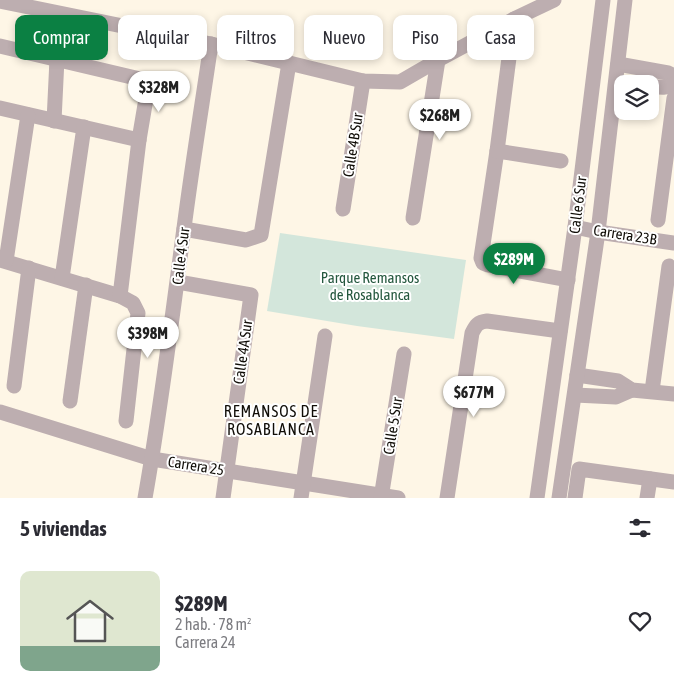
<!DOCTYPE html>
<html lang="es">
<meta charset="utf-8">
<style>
:root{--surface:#fff;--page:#f7f7f7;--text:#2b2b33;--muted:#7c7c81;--line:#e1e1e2;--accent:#0b8043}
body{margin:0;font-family:"Asap Condensed",sans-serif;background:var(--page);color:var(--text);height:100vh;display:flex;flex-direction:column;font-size:19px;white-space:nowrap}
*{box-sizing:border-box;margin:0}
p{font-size:16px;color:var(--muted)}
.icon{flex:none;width:28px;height:28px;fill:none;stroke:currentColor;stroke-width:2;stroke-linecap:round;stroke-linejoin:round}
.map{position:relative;height:498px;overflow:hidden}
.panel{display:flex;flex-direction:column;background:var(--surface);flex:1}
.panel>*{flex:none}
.top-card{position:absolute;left:15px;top:15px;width:645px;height:45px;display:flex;gap:10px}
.buttons{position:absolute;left:614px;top:75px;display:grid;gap:10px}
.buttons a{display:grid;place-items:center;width:45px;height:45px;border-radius:10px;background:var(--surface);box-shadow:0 2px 8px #0003;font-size:25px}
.price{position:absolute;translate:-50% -42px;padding:0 11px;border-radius:18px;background:#fff;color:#222;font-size:16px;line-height:32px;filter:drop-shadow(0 1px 2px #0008)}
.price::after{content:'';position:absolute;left:50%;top:30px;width:15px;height:11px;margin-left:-8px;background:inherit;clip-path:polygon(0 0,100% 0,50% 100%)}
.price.active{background:var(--accent);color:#fff}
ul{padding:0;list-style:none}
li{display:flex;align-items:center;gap:15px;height:125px;padding:0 20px}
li+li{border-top:1px solid var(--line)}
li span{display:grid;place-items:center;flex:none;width:140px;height:100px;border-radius:10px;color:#555}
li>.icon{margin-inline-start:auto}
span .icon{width:60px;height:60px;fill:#fffc;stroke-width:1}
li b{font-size:21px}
h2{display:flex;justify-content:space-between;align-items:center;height:60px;padding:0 20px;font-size:21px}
.pill{padding:0 18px;border-radius:10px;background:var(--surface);box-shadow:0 2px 8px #0003;font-size:18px;line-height:45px}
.pill.active{background:var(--accent);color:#fff}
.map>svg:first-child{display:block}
</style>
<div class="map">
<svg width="674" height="498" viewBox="0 0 674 498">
<rect width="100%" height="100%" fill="#fef6e6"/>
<polygon fill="#d3e6db" points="280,233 466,260 454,339 357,326 267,311"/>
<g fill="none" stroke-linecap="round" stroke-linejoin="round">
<g stroke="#bdaeb0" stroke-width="15">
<polyline points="0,1 211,44 363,81 400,82 438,60 514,19 554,0"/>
<polyline points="514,19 497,151 481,258 483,263 488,265 568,280"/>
<polyline points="0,46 174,87"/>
<polyline points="618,64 668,73 674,76"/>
<polyline points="616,82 631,84"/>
<path d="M650 86C658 87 667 89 674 84"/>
<polyline points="0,108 139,140"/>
<polyline points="54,121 57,59"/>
<polyline points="497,151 561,161"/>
<polyline points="343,209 363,81"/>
<polyline points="413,218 438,60"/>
<polyline points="658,220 674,98"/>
<polyline points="575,227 598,232 674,243"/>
<polyline points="184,229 246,240 261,235 289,63"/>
<polyline points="0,260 120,296 133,303 138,313 126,421"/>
<polyline points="6,261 28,115"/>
<polyline points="62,278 84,127"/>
<polyline points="178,282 251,295 223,498"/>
<polyline points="120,296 139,140 149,81"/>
<polyline points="577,375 618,381 632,390 674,394"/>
<polyline points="14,386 29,268"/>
<polyline points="652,391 669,266"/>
<polyline points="575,395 616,397 632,390"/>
<polyline points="70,401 86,285"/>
<polyline points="0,412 152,459 398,498"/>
<path d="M145 498C161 408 172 318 184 228 192 166 202 105 211 44"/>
<polyline points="301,498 325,336"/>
<polyline points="381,498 404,354"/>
<path d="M447 498 472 333C476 325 478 322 487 321L560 331"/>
<polyline points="537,498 575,227 603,0"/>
<polyline points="559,498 598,232 625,0"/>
<polyline points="575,498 579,469 674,482"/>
<polyline points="647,498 650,479"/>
</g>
</g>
<g text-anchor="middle" stroke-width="4" stroke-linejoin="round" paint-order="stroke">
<g font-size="15" fill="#100d07" stroke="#fff">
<text transform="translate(353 145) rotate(-81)" y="5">Calle 4B Sur</text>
<text transform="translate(578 205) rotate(-83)" y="5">Calle 6 Sur</text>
<text transform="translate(625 235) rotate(9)" y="5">Carrera 23B</text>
<text transform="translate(181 256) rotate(-83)" y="5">Calle 4 Sur</text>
<text transform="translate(243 352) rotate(-82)" y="5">Calle 4A Sur</text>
<text transform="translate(393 426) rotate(-81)" y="5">Calle 5 Sur</text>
<text transform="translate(196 466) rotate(9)" y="5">Carrera 25</text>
</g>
<g font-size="15" fill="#24573e" stroke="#fff">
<text x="370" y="283">Parque Remansos<tspan x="370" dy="17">de Rosablanca</tspan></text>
</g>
<g font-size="16" letter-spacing="1" fill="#100d07" stroke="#fff">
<text x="271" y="417">REMANSOS DE<tspan x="271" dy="18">ROSABLANCA</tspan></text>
</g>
</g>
</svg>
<div class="buttons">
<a><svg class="icon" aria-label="layers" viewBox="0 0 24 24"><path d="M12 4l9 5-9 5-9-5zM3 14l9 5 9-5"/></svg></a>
</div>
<b class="price" style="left:159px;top:113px">$328M</b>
<b class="price" style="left:440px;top:141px">$268M</b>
<b class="price active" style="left:514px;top:285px">$289M</b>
<b class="price" style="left:148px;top:359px">$398M</b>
<b class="price" style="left:474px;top:418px">$677M</b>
<div class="top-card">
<a class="pill active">Comprar</a>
<a class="pill">Alquilar</a>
<a class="pill">Filtros</a>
<a class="pill">Nuevo</a>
<a class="pill">Piso</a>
<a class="pill">Casa</a>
</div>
</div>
<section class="panel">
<h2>5 viviendas<svg class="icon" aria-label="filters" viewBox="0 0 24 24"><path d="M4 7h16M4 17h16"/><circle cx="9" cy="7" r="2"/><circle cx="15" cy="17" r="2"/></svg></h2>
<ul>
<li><span style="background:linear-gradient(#dfe7d0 75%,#7fa58c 0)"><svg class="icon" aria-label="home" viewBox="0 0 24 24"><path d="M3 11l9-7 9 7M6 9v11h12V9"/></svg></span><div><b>$289M</b><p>2 hab. · 78 m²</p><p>Carrera 24</p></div><svg class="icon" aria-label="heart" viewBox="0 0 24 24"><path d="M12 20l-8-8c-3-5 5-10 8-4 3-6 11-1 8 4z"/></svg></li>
</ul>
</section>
